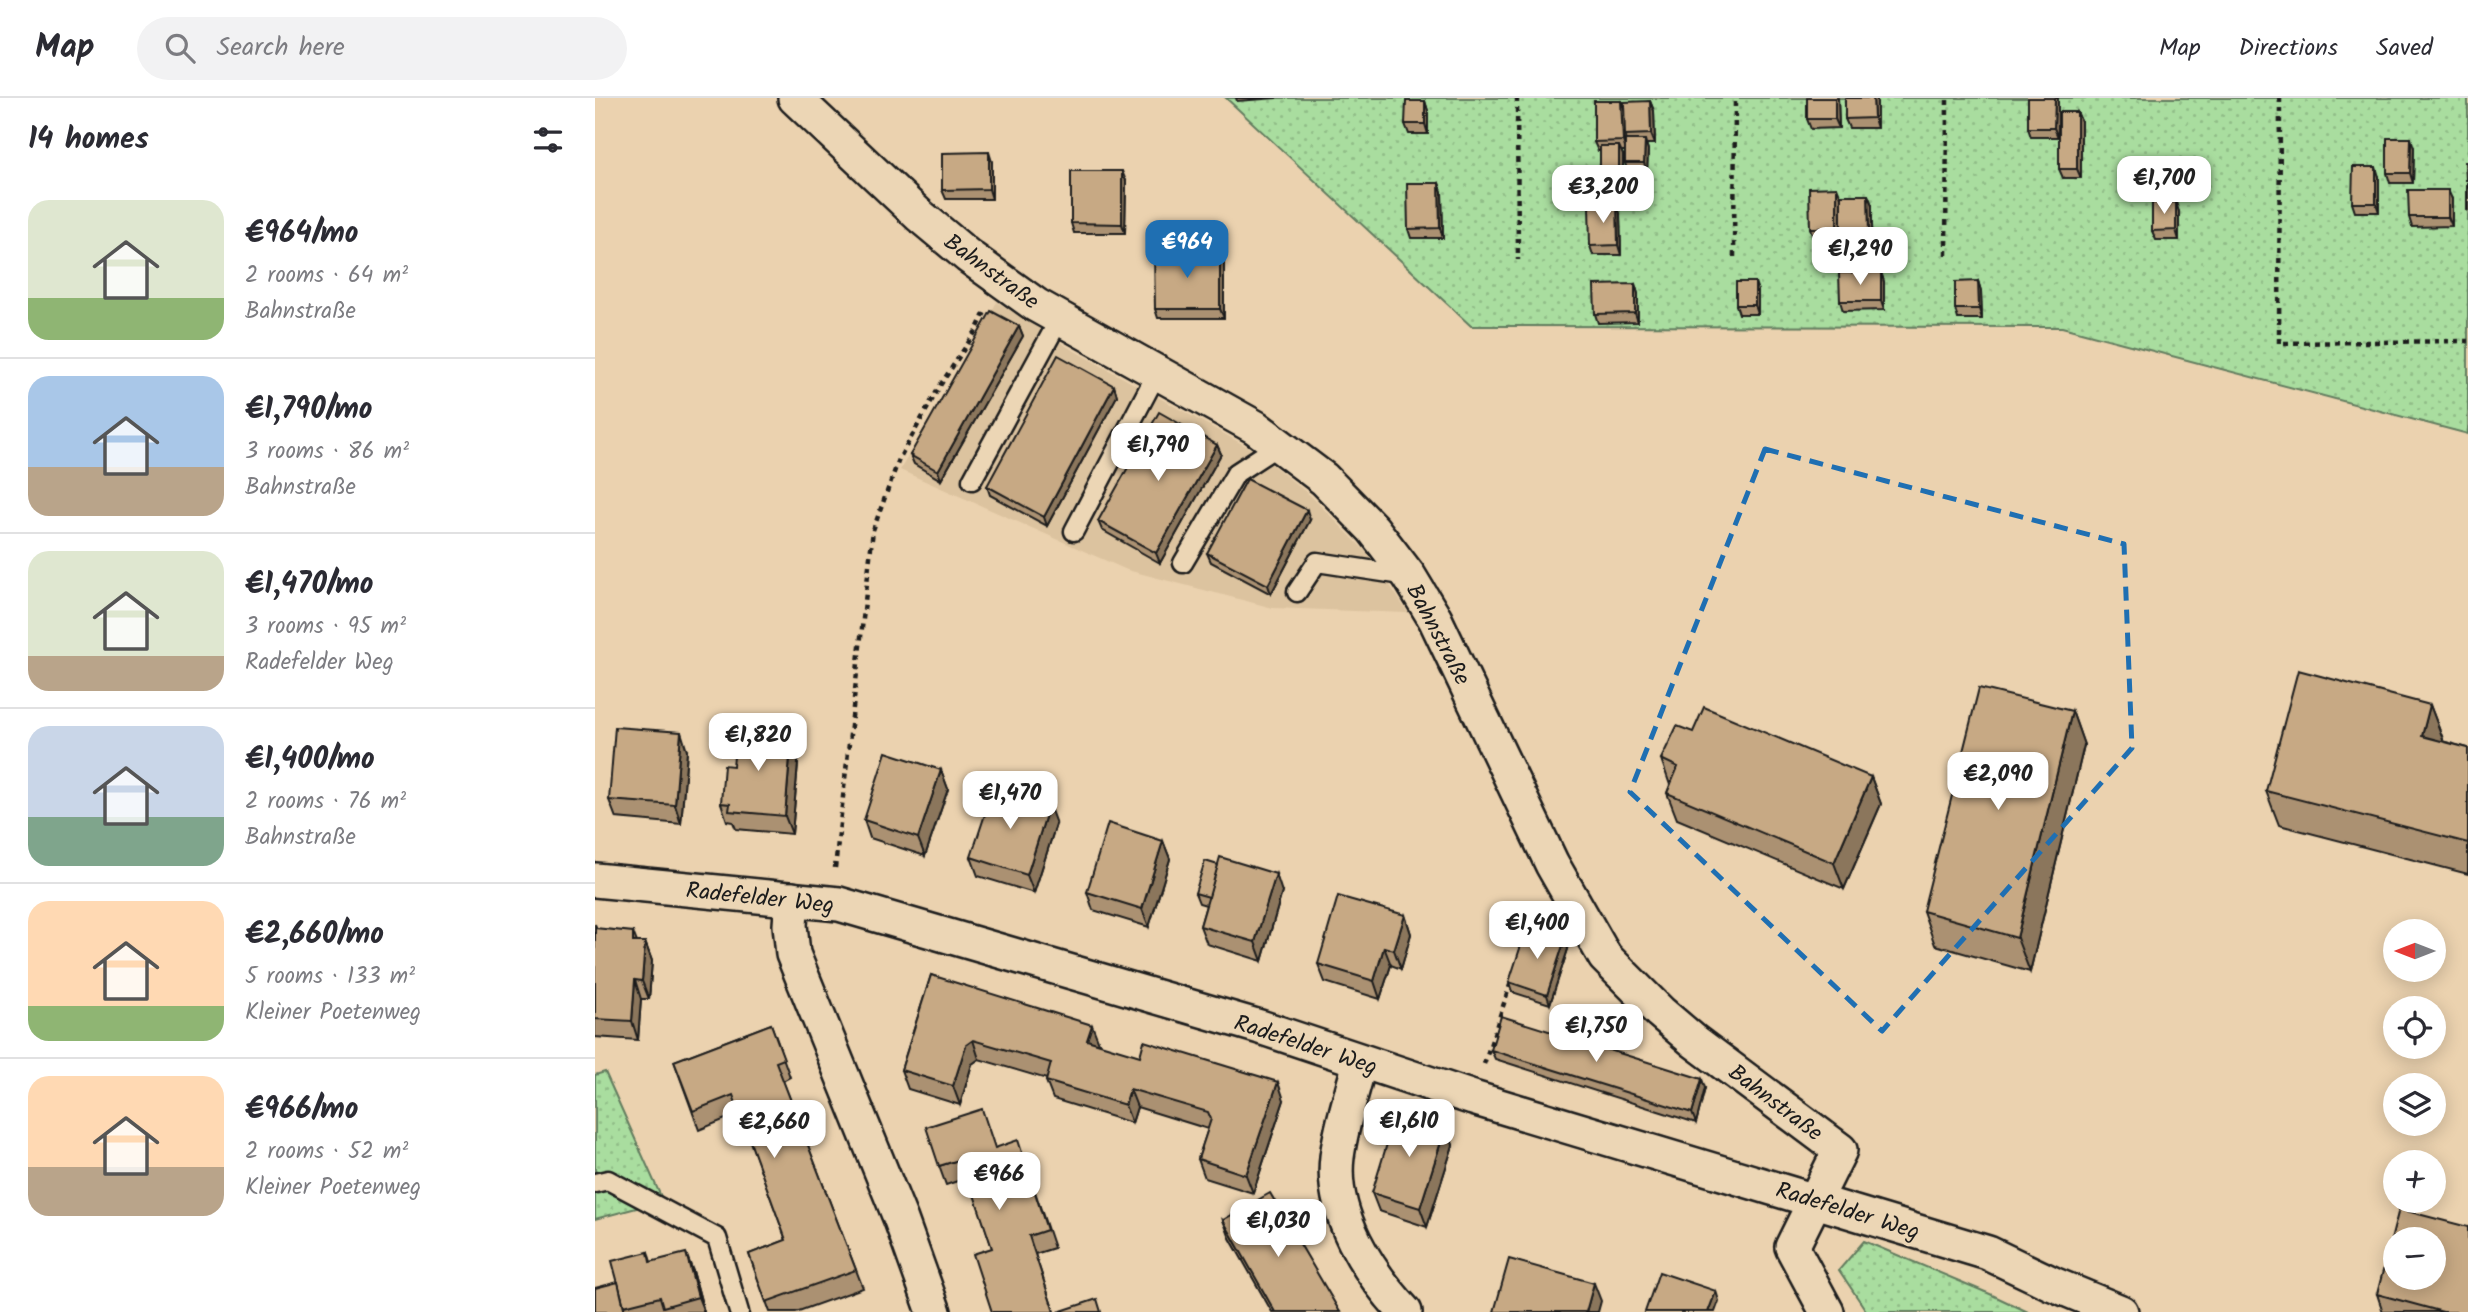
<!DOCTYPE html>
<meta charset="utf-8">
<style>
:root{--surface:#fff;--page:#f2f2f3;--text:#2b2b33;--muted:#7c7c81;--line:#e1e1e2;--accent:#1f6fb2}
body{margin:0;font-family:Kalam,sans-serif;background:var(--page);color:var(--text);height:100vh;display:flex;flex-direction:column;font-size:26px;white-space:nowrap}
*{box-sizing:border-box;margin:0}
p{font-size:23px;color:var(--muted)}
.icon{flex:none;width:38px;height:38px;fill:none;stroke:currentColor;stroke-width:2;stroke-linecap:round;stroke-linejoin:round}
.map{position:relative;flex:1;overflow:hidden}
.panel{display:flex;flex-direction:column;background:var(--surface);width:595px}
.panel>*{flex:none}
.needle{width:46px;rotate:270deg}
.controls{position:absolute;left:1788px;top:821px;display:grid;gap:14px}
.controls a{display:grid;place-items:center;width:63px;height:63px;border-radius:50%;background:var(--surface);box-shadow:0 4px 18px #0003;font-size:35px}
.price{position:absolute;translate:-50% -60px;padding:0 16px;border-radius:14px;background:#fff;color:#222;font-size:23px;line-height:46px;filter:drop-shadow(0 2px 4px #0008)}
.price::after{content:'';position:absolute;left:50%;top:42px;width:21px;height:16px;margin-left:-10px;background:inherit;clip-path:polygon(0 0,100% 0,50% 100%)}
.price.on{background:var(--accent);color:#fff}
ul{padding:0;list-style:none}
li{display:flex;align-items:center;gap:21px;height:175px;padding:0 28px}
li+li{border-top:2px solid var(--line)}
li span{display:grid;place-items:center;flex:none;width:196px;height:140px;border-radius:21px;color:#555}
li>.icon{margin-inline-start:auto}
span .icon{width:84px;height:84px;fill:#fffc;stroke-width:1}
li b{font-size:30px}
h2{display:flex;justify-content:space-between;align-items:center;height:84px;padding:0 28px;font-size:30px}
header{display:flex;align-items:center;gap:42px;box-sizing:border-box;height:98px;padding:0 35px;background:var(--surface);border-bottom:2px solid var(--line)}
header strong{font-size:33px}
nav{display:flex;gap:38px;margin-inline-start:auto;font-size:24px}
.search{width:490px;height:63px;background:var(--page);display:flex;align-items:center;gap:18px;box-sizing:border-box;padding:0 24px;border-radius:38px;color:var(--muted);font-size:26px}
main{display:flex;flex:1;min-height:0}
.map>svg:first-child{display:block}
</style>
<header>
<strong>Map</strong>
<div class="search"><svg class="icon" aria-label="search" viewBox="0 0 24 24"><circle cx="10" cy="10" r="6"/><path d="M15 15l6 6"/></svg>Search here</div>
<nav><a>Map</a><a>Directions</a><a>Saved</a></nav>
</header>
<main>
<section class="panel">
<h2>14 homes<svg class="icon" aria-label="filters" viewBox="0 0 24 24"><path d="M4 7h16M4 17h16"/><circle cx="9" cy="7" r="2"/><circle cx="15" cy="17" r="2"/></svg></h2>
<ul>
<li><span style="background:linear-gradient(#dfe7d0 70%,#8fb573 0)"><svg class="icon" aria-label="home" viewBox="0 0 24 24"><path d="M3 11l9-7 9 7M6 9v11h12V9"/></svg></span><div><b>€964/mo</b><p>2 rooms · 64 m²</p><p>Bahnstraße</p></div></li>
<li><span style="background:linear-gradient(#a9c7e8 65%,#b9a48a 0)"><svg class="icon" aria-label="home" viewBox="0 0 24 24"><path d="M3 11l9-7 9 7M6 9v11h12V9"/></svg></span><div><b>€1,790/mo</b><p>3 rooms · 86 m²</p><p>Bahnstraße</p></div></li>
<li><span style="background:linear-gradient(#dfe7d0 75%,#b9a48a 0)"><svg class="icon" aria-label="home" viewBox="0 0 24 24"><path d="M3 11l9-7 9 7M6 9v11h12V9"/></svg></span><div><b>€1,470/mo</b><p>3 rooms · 95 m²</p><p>Radefelder Weg</p></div></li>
<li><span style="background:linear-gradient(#c9d6e8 65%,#7fa58c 0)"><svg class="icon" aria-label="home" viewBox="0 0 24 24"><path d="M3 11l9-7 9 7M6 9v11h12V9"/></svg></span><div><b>€1,400/mo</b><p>2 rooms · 76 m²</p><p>Bahnstraße</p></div></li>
<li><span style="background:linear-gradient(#ffd9b3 75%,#8fb573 0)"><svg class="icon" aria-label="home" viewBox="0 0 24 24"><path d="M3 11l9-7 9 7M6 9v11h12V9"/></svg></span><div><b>€2,660/mo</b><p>5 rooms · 133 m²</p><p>Kleiner Poetenweg</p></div></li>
<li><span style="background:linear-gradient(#ffd9b3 65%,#b9a48a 0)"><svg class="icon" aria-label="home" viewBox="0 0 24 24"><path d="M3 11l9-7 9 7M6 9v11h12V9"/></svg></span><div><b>€966/mo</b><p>2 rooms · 52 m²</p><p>Kleiner Poetenweg</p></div></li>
</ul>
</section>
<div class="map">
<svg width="1873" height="1214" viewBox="0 0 1873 1214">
<defs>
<pattern id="green-dots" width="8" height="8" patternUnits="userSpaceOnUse" patternTransform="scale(1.75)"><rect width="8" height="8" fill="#a9dd9f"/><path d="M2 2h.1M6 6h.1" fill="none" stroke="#91bd88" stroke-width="1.8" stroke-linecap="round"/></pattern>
</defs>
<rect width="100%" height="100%" fill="#ebd2af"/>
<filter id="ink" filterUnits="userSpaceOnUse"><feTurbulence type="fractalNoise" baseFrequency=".0143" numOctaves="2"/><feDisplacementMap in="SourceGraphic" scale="14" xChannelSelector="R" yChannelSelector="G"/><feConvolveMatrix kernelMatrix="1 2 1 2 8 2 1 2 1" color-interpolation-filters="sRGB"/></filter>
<g filter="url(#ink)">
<polygon fill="#dcc39f" points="402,204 476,251 660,353 716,398 778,461 813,515 678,510 532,472 305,372"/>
<g fill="url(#green-dots)" stroke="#627c5e" stroke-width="2">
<polygon points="631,0 1873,0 1873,336 1467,229 876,228"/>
<polygon points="10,974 68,1103 0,1121 0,977"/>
<polygon points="1269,1143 1395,1196 1433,1214 1272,1214 1244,1172"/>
</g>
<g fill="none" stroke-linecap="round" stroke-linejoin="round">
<defs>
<g id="lane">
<polyline points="377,382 465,220"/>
<polyline points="479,433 562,275"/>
<polyline points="588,465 641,375 684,347"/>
<polyline points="702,494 722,464 814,478"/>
<polyline points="0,1085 13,1082 122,1140 144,1214"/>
</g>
<g id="street">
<polyline points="200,0 324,117 373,158 441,207 660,329 729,381 778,431 814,478 840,521 957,766 1010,859 1065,914 1099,943 1245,1052 1197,1149 1232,1214"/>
<polyline points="0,782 244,806 665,929 878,1000 1393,1155 1458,1186 1526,1214"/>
<polyline points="197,801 195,827 198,856 306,1122 339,1214"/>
<path d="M765 964C757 995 746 1027 742 1059 735 1116 773 1174 810 1214"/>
</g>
</defs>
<use href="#lane" stroke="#1c1c1c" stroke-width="23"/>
<use href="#street" stroke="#1c1c1c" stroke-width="38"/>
<g stroke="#1c1c1c" stroke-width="4.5" stroke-dasharray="5 5" stroke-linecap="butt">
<polyline points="922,0 923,162"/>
<polyline points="1685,0 1684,245 1873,243"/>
<polyline points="1351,157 1352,0"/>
<polyline points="1139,159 1140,0"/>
<polyline points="240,770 278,432 304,361 346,286 381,233 390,214"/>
<polyline points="932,833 939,811"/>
<polyline points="889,966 916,884"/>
</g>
<use href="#lane" stroke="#ecd6b5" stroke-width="18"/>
<use href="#street" stroke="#ecd6b5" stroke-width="33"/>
</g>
<g fill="#ab9172" stroke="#1c1c1c" stroke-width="2">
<polygon points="641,0 682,0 642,3"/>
<polygon points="1212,0 1243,0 1244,30 1216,31 1212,21"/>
<polygon points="1250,0 1282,0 1282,30 1254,30 1250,21"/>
<polygon points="1463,0 1463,39 1436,39 1433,30"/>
<polygon points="830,3 833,13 833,36 814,36 810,26"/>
<polygon points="1026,3 1029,10 1055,3 1059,13 1060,46 1051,46 1053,52 1052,75 1033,75 1030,65 1030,53 1026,53 1028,57 1028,80 1009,80 1005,71 1005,53 1003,53 999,44"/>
<polygon points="1482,14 1486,23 1486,80 1468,80 1464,71"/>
<polygon points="1819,50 1818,85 1795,85 1792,75"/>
<polygon points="397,64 397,101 351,101 347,92"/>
<polygon points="1784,79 1784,114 1760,114 1757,105"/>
<polygon points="531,83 530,135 479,135 476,125"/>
<polygon points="844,85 847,94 848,140 816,140 813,131"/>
<polygon points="1273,97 1277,107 1277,147 1249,147 1246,138 1218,139 1215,130 1246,98"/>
<polygon points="1857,101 1857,128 1817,129 1814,119"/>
<polygon points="1584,114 1584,142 1561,142 1557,133"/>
<polygon points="1025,116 1026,157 998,157 995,148"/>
<polygon points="629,163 629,220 563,220 560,211"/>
<polygon points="1286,174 1289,184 1289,212 1248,213 1245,203"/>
<polygon points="1383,183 1386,193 1387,221 1363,221 1360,211"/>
<polygon points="1040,186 1043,196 1043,224 1003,225 1000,216"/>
<polygon points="1163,193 1163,216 1144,216 1141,207"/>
<polygon points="424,228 428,238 346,382 319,366 315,357"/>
<polygon points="519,288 522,298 452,428 395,397 392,388"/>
<polygon points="622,347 626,356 565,465 507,432 503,423"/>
<polygon points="715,422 676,496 616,464 612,455"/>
<polygon points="1835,607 1848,641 1847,643 1873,650 1873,776 1684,727 1671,693"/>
<polygon points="1477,613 1489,647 1435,874 1340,847 1328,813"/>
<polygon points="1098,634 1276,679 1286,706 1249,791 1082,721 1072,695 1075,687 1066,661"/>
<polygon points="92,653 86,726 21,720 14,702"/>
<polygon points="204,653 197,736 141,731 138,724 132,723 126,705 138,668"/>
<polygon points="346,672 353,691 330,758 275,740 269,722"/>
<polygon points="461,726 439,795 383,778 376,759"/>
<polygon points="568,743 575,761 554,829 498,812 492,794"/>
<polygon points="623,767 687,794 667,863 612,846 605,828 611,807 604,805 600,795"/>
<polygon points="810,817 816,836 806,871 796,867 785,901 730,884 723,866"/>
<polygon points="0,826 2,831 42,844 50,844 57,863 54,901 46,901 43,942 0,939"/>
<polygon points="973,851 955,906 917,894 914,884"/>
<polygon points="336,877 503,946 689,1002 658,1095 610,1080 603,1061 613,1031 542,1009 537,1025 458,1001 451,983 452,981 384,961 377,966 365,1007 313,991 306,972"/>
<polygon points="176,926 195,979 188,983 268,1190 201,1214 175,1214 154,1156 191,1142 145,1015 104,1032 79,963"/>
<polygon points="896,952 1110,990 1101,1025 900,961"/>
<polygon points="851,1028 858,1047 832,1129 784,1113 777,1095"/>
<polygon points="400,1050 429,1061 459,1150 440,1156 459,1214 397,1214 397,1150 374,1079 351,1087 344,1068"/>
<polygon points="628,1122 745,1214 677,1214 635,1140"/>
<polygon points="53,1154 56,1164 98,1173 109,1214 0,1214 23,1184"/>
<polygon points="1782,1196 1873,1214 1788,1214"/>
</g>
<g fill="#8b765c" stroke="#1c1c1c" stroke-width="2">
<polygon points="1240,0 1243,0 1244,30 1240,21"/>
<polygon points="1278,0 1282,0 1282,30 1279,20"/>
<polygon points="1460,0 1463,0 1463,39 1459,30"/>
<polygon points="830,3 833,13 833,36 830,26"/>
<polygon points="1026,3 1030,12 1030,37 1031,53 1028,43"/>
<polygon points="1055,3 1059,13 1060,46 1056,36"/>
<polygon points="1482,14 1486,23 1486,80 1482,71"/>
<polygon points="1816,40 1819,50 1818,85 1815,75"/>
<polygon points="1050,42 1053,52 1052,75 1049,65"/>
<polygon points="1024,48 1028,57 1028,80 1024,71"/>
<polygon points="394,54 397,64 397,101 394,91"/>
<polygon points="1781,69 1784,79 1784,114 1781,105"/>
<polygon points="527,73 531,83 530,135 527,126"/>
<polygon points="844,85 847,94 848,140 845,130"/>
<polygon points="1242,89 1246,99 1246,139 1242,130"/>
<polygon points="1853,92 1857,101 1857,128 1853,119"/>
<polygon points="1273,97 1277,107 1277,147 1274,137"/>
<polygon points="1581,104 1584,114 1584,142 1581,132"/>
<polygon points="1022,107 1025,116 1026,157 1023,147"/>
<polygon points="625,154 629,163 629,220 625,211"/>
<polygon points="1286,174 1289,184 1289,212 1286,203"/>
<polygon points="1383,183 1386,193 1387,221 1384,211"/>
<polygon points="1160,184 1163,193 1163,216 1160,207"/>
<polygon points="1040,186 1043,196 1043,224 1040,215"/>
<polygon points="424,228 428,238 346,382 343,373"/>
<polygon points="519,288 522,298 452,428 449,419"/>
<polygon points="622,347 626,356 565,465 561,455"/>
<polygon points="712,412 715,422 676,496 673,487"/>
<polygon points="1835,607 1848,641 1840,672 1827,638"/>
<polygon points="1477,613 1489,647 1435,874 1422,840"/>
<polygon points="86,634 92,653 86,726 80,707"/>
<polygon points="197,635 204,653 197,736 190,718"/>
<polygon points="346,672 353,691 330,758 323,740"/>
<polygon points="1276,679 1286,706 1249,791 1239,765"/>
<polygon points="454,707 461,726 439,795 432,777"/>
<polygon points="568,743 575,761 554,829 547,811"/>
<polygon points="681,776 687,794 667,863 660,844"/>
<polygon points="810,817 816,836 806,871 799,852"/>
<polygon points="38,834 45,852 38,844"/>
<polygon points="970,841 973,851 955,906 952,897"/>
<polygon points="50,844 57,863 54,901 47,883"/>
<polygon points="789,849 796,867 785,901 779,883"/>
<polygon points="40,882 46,901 43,942 37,923"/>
<polygon points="497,927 504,945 499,961 492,942"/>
<polygon points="378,942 384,961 377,966 365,1007 358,988 371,947"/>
<polygon points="1107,981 1110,990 1101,1025 1097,1015"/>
<polygon points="683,984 689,1002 658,1095 651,1077"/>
<polygon points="535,991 542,1009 537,1025 530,1007"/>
<polygon points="851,1028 858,1047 832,1129 825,1110"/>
<polygon points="91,1155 98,1173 109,1214 103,1199"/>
<polygon points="999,1185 1006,1203 1003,1214 991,1214"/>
<polygon points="1121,1193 1124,1203 1120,1214 1113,1214"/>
</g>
<g fill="#c7a984" stroke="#1c1c1c" stroke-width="2" fill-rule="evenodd">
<rect x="1212" y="0" width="28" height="21"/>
<polygon points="1250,0 1278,0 1279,20 1250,21"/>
<polygon points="1433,0 1460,0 1459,30 1433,30"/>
<polygon points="811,3 830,3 830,26 810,26"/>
<polygon points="999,3 1026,3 1028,43 999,44"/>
<polygon points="1055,3 1056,36 1030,37 1029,4"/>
<rect x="1464" y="14" width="18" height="57"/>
<polygon points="1792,40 1816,40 1815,75 1792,75"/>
<polygon points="1030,42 1050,42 1049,65 1030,65"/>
<rect x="1005" y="48" width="19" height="23"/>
<polygon points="394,54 394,91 347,92 347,55"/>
<polygon points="1870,64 1873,64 1873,82 1871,82"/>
<polygon points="1758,69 1781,69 1781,105 1757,105"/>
<polygon points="476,73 527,73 527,126 476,125"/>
<polygon points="812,85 844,85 845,130 813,131"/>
<rect x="1872" y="85" width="1" height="27"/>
<polygon points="1242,89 1242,130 1215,130 1214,90"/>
<polygon points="1813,92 1853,92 1853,119 1814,119"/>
<polygon points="1246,97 1273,97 1274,137 1246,138"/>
<polygon points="1581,104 1581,132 1557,133 1557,105"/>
<polygon points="994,107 1022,107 1023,147 995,148"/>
<polygon points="559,154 625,154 625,211 560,211"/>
<polygon points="1286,174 1286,203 1245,203 1244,175"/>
<polygon points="1383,183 1384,211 1360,211 1360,184"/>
<rect x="1141" y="184" width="19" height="23"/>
<polygon points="1040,186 1040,215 1000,216 999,187"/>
<polygon points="396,213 424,228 343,373 315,357"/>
<polygon points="463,257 519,288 449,419 392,388"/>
<polygon points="564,314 622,347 561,455 503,423"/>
<polygon points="652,381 712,412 673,487 612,455"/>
<polygon points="1703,572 1835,607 1827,638 1873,650 1873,745 1671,693"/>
<polygon points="1384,590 1477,613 1422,840 1328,813"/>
<polygon points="1109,609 1276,679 1239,765 1072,695 1083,669 1066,661 1082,628 1098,634"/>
<polygon points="20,629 86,634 80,707 14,702"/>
<polygon points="142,630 197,635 190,718 134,713 135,706 126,705 129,667 138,668"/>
<polygon points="291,654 346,672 323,740 269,722"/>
<polygon points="399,689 454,707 432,777 376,759"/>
<polygon points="513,725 568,743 547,811 492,794"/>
<polygon points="625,759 681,776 660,844 605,828"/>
<polygon points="610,763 623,767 614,799 600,795"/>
<polygon points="743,798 810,817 799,852 789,849 779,883 723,866"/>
<polygon points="932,829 970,841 952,897 914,884"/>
<polygon points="0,830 38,834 38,844 50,844 47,883 40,882 37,923 0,921"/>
<polygon points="336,877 497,927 492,942 545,958 549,943 683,984 651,1077 603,1061 616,1021 613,1014 535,991 530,1007 451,983 456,965 378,942 371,947 358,988 306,972"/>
<polygon points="906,918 1107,981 1097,1015 896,952"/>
<polygon points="176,926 189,961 181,964 261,1172 171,1204 154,1156 191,1142 138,997 98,1013 79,963"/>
<polygon points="387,1011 400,1050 423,1042 452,1132 434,1138 459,1214 397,1214 378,1156 397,1150 367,1061 344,1068 331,1029"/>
<polygon points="802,1013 851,1028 825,1110 777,1095"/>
<polygon points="675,1095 745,1214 680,1214 628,1122"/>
<path d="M1804 1111 1873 1129V1214H1848L1782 1196ZM1801 1141H1839V1180H1801Z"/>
<polygon points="53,1154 55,1164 91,1155 103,1199 68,1209 65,1199 29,1208 17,1163"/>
<polygon points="914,1161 999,1185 991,1214 899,1214"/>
<polygon points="1064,1174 1121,1193 1113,1214 1050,1214"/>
<polygon points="23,1184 30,1214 0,1214 0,1190"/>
<polygon points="502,1201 506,1214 463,1214"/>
</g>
</g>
<path fill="none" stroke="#1f6fb2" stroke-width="5" stroke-dasharray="14 9" stroke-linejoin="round" d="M1170 351 1529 446 1537 650 1287 933 1035 694Z"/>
<g text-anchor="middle" stroke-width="7" stroke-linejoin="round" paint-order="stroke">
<g font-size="23" fill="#1c1c1c" stroke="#ecd6b5">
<text transform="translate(397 173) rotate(36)" y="8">Bahnstraße</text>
<text transform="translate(844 536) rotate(62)" y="8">Bahnstraße</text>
<text transform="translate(165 799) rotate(6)" y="8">Radefelder Weg</text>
<text transform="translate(711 946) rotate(18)" y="8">Radefelder Weg</text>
<text transform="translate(1181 1004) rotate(37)" y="8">Bahnstraße</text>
<text transform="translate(1253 1112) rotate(17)" y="8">Radefelder Weg</text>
</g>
</g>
</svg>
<div class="controls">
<a><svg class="needle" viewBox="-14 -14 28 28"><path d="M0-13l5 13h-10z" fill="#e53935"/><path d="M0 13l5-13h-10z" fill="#7c7c81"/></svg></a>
<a><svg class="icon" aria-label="locate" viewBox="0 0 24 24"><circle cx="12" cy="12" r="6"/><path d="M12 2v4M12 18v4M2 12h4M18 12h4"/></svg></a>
<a><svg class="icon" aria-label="layers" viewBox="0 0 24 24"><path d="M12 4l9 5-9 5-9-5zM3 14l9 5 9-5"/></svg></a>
<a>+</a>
<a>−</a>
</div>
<b class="price" style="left:1569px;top:118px">€1,700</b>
<b class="price" style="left:1008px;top:127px">€3,200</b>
<b class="price on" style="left:592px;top:182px">€964</b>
<b class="price" style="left:1265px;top:189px">€1,290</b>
<b class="price" style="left:563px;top:385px">€1,790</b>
<b class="price" style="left:163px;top:675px">€1,820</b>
<b class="price" style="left:1403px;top:714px">€2,090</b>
<b class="price" style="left:415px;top:733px">€1,470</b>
<b class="price" style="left:942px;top:863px">€1,400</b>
<b class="price" style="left:1001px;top:966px">€1,750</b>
<b class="price" style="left:814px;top:1061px">€1,610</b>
<b class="price" style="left:179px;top:1062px">€2,660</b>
<b class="price" style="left:404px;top:1114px">€966</b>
<b class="price" style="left:683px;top:1161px">€1,030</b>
</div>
</main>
